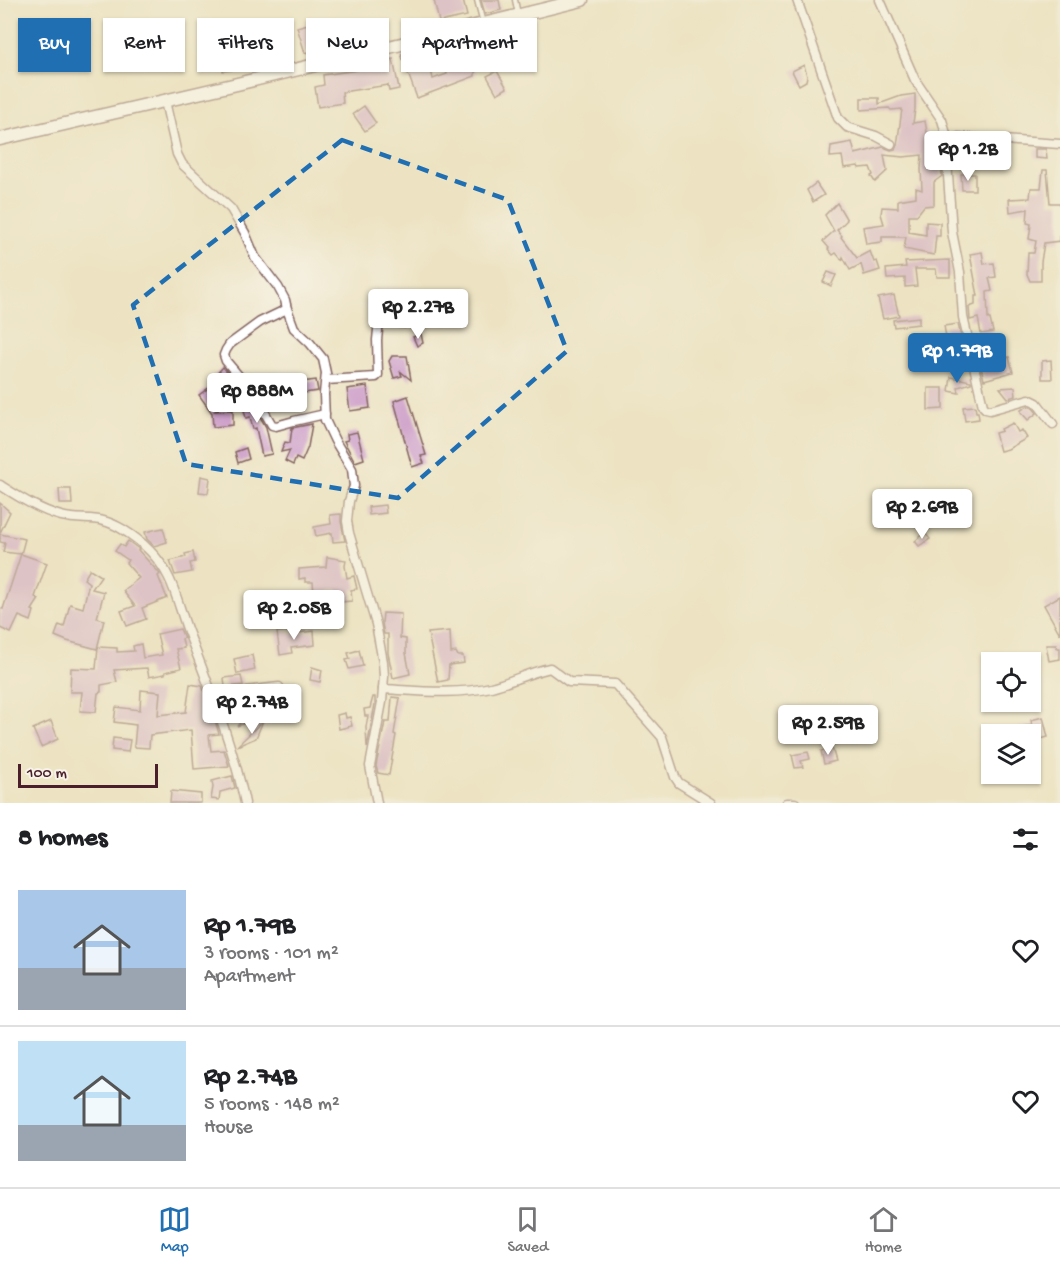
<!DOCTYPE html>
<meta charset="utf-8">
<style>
:root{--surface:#fff;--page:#f6f6f6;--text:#202124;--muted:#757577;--line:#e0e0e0;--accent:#1f6fb2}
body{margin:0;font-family:"Gochi Hand",sans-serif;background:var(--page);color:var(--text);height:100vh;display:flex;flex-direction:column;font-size:22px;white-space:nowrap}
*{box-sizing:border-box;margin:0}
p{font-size:20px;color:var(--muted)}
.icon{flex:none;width:33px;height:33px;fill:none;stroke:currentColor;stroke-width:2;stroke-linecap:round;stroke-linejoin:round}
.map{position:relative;height:803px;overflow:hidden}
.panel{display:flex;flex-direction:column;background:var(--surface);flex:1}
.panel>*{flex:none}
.top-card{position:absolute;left:18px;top:18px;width:600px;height:54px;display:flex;gap:12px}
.fabs{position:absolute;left:981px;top:652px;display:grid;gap:12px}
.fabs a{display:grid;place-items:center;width:60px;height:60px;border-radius:0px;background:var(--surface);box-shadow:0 2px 4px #0004;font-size:30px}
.scale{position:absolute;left:18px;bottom:15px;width:140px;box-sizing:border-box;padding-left:6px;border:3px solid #4a1f2b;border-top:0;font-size:16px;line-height:21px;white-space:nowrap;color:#4a1f2b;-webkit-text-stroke:4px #f7f3e8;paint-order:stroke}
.price{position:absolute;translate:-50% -51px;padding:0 14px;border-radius:6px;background:#fff;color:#222;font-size:20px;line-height:39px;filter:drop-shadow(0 2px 3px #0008)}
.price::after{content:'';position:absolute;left:50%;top:36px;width:18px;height:14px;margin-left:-9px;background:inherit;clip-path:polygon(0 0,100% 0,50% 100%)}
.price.current{background:var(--accent);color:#fff}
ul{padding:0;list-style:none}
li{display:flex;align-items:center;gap:18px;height:150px;padding:0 18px}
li+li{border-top:2px solid var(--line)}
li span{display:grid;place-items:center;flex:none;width:168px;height:120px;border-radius:0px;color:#555}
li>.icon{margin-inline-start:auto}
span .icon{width:72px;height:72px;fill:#fffc;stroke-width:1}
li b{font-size:26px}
h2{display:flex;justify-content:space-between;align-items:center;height:72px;padding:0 18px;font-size:26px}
.pill{padding:0 21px;border-radius:0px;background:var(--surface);box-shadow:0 2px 4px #0004;font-size:21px;line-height:54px}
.pill.current{background:var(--accent);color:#fff}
.tab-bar{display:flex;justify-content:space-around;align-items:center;height:84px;border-top:2px solid var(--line);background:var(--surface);font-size:16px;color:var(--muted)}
.tab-bar a{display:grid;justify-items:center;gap:3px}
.tab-bar .current{color:var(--accent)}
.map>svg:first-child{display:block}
</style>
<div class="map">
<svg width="1060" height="803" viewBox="0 0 1060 803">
<rect width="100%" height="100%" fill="#f7f3e8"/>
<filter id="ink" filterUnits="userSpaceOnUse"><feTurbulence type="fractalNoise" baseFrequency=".0167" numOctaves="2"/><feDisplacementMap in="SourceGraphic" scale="12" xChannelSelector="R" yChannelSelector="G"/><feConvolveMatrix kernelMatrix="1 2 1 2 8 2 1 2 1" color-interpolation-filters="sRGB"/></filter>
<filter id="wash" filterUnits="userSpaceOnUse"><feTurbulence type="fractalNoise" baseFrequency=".008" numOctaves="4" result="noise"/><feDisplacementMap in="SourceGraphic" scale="24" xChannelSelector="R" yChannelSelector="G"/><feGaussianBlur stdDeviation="1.35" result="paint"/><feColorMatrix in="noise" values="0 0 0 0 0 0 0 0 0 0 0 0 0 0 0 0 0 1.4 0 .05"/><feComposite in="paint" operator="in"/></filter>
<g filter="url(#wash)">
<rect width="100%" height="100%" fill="#ede3c3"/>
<g id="blocks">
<g fill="#cc9bc9" fill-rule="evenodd">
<polygon points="434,0 463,0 467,16 439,22"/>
<polygon points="481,0 499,0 501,10 485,14"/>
<polygon points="327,18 337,44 321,50 320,48 305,53 297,27 308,24 308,25"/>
<polygon points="510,26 518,55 504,58 500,42 487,45 484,32"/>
<polygon points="260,28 261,36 256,37 260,58 231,63 232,70 223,71 220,50 249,46 246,32"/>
<path d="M434 46H455L456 60 475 59V76L417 98 401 54ZM446 57 447 74 433 79 429 61Z"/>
<polygon points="393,59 399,89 389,91 388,85 342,92 343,103 318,107 315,87 324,85 323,75 357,70 356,64 366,62 367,64"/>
<polygon points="804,65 807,76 806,81 799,85 792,71"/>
<polygon points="497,71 507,88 497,94 487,76"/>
<polygon points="915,94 915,109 913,123 925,121 931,154 940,155 942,176 934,182 934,205 924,206 917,215 909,215 909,232 926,235 926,222 940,223 940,236 936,236 934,255 904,249 906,237 882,237 882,242 866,244 863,227 884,224 881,214 882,207 898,208 898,200 916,197 916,188 922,190 921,169 922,155 903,157 884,155 887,171 875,182 871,176 873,175 870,167 859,168 858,166 844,168 842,156 830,157 831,146 852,142 855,154 883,147 891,150 895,149 897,146 902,109 891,110 889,108 861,110 861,98 879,98 879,104 901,96"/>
<polygon points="364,106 376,123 365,131 353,114"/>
<polygon points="1035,149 1046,149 1047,159 1035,158"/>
<polygon points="1043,170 1047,170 1050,203 1060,203 1060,241 1044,243 1041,262 1041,281 1030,281 1027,274 1028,253 1034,253 1036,241 1029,239 1031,224 1027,223 1028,209 1010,212 1009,199 1030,198 1031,188 1041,188"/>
<polygon points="961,174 975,174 975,190 962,190"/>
<polygon points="816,183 824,195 813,202 807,190"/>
<polygon points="837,203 847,220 837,230 842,236 841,237 857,258 870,251 874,262 877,261 880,270 864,275 861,264 850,270 843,257 842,260 836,253 833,255 828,249 829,248 823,241 834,231 825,215"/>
<polygon points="982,252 984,264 994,263 996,277 989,278 992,291 987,292 988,319 990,319 993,332 981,334 978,318 970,320 969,307 975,305 975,296 978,296 970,254"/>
<polygon points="950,260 950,277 937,277 936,269 915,269 917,286 905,287 905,278 887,279 886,269 906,267 905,262"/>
<polygon points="828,272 836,275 831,286 823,282"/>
<polygon points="894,295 899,316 883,319 878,298"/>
<polygon points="381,310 406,311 405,328 385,326 385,318 381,314"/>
<polygon points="919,317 919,324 894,327 893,320"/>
<polygon points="958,324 967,362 961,362 960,365 950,364 947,337 946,337 944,326"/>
<polygon points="421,334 423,343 417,346 413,337"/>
<polygon points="978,353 991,353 990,362 1009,357 1013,372 984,380"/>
<polygon points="392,356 407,356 411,380 400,371 402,376 394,378 389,361"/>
<polygon points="1051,360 1052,379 1042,379 1042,361"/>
<polygon points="223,367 231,376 232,394 222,383 211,396 220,407 215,411 233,410 233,425 213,427 212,413 199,395 214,384 210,381"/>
<polygon points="951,377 971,381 971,383 958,387 959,393 949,391"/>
<polygon points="316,380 318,391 304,393 302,382"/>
<polygon points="237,383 249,398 266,427 272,454 262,456 256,428 253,429 250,417 246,418 244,410 247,409 241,398"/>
<polygon points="367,386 370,408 350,411 347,389"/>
<polygon points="1015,387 1016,396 1008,398 1000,388"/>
<polygon points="928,388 943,388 943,409 928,410"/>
<polygon points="408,396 426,455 421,456 424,463 412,467 394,401"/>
<polygon points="975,406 976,412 978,412 979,419 965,421 963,407"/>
<polygon points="1028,406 1033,408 1037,413 1028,420 1021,412 1021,410"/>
<polygon points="1013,423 1018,432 1022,430 1027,438 1008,449 1000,451 995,433 1002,431 1001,429"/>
<polygon points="312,424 308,447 302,461 296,458 293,465 285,461 290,450 281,452 285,442 290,443 292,428"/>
<polygon points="357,432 364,459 355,462 344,441 348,440 347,434"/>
<polygon points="246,448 249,459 238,463 235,452"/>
<polygon points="201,476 210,478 208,493 199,492"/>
<polygon points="59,489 71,489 72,504 60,504"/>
<polygon points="0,503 10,512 0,533"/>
<polygon points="385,505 386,513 369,515 368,507"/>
<polygon points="341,514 341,522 345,541 333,542 332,533 316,536 314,527 331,524 330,515"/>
<polygon points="163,528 167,542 154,546 147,539 145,532"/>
<polygon points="925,533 930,539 919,546 915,541"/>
<polygon points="0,534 25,539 21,554 3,552 5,543 0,542"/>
<polygon points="128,541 139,549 138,550 160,574 158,576 167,598 142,608 146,619 127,626 121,611 135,606 123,591 139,578 126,563 128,560 115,551 120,544 124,547"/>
<polygon points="193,552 195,562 190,563 192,572 175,575 170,561 186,557 185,554"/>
<polygon points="21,554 47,563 35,597 39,599 32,610 34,611 31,621 19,616 11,633 0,628 0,608 3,609"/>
<polygon points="327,557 346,560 345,566 347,578 354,576 357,589 351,590 352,601 340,602 338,590 314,593 313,582 305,582 305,578 299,579 299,569 326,567"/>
<polygon points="90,569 101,576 92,589 104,592 97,618 104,620 97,649 67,641 55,636 59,625 64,627 70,604 83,608 89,583 84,579"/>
<polygon points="1060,596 1060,634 1044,605"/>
<polygon points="383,613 401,614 400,638 406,639 406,653 410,674 393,678 388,653 388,634 384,634 382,623"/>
<polygon points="180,629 184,638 182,639 184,648 176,649 181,668 165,672 165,674 149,677 147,668 114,670 117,682 101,685 101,692 98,693 96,712 80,711 82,692 70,692 71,668 96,669 98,647 117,648 117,652 134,651 133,646 141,644 143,658 162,655 157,634"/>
<polygon points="289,631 290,634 314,631 315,645 291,648 292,653 280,655 277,632"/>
<polygon points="450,631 451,653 456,652 458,656 463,656 464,663 449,665 448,680 438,682 428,633"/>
<polygon points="1046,645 1056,645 1057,648 1060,648 1060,659 1049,661"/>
<polygon points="359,650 363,666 349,669 346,660 350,659 348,653"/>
<polygon points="252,655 255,670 237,674 234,659"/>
<polygon points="312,667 322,670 320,682 310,680"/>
<polygon points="241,676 243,685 225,687 224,678"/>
<polygon points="190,684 202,686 208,701 205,721 215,720 219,734 209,735 211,751 224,750 229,766 194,769 191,730 150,735 149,748 134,747 136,725 114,722 116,707 140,710 141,690 160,692 158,715 186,712"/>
<polygon points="285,690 288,690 290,706 271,707 270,696 279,695 279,693"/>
<polygon points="373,697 375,697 375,704 367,748 366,727 368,716 365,716 364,709 370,708"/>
<polygon points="392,697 400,698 394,734 396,735 389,775 378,773 376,766 385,722 390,722"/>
<polygon points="235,699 238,717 228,719 223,700"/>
<polygon points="249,713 263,717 237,726"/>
<polygon points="345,713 346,718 350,717 352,726 339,729 337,715"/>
<polygon points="1043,717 1048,737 1030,742 1030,735 1018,735 1017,728 1032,725 1031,720"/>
<polygon points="51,721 58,739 41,747 33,729"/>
<polygon points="263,721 256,738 237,746"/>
<polygon points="113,738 130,740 128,752 112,750"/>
<polygon points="832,748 836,761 824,764 821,751"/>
<polygon points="808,752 810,759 801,761 803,767 795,768 792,755"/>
<polygon points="232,776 235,788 220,792 219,800 211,799 213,787 212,781"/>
<polygon points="171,791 201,794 201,803 170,803"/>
</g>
</g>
</g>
<g filter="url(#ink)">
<use href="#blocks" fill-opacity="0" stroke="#836460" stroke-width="1.5"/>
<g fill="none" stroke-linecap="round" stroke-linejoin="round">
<defs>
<g id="service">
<polyline points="477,0 483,23"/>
<polyline points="515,0 518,14"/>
</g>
<g id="minor">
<polyline points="797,0 838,118 847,127 876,136 891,144"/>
<polyline points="880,0 915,80 942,120 948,141"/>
<polyline points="165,101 177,154 182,164 231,209 245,233 255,257 278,287 285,300 287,309 294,328 310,343 323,359 326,373 324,394 325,420 335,441 352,469 354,486 349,501 347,521 349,533 376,624 383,662 384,676 382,702 370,766 377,803"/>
<polyline points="287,309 260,322 230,344 226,350 224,355 226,361 254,394 272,425 276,426 294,421 325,414"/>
<polyline points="326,380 376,377 378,375 377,340 379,320"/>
<polyline points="1053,424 1037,403 1029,399 990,410 986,409 983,406 963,317 960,272 952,232 946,147 948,141 958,137 1060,144"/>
<path d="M0 485C19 497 39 510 61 516 85 522 98 514 122 529 142 541 159 557 169 578 177 594 182 617 189 634 210 689 233 745 245 803"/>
<path d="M383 689C419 691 456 695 491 687 511 682 530 672 550 668L569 682 615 684 662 737 675 777 679 783 711 803"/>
<polyline points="212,695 279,687"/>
<polyline points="787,803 795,803"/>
</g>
<polyline id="secondary" points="0,139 237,84 582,0"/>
</defs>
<use href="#service" stroke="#836460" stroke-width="7"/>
<use href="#minor" stroke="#836460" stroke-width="11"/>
<use href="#secondary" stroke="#836460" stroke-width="15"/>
<use href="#service" stroke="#fff" stroke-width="4"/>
<use href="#minor" stroke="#fff" stroke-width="8"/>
<use href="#secondary" stroke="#fff" stroke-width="12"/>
</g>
</g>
<path d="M0 0H1060V803H0ZM342 140 508 200 567 351 398 498 186 464 133 305Z" fill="#ede3c3" fill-opacity=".55" fill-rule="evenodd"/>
<path fill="none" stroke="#1f6fb2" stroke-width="4.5" stroke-dasharray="12 8" stroke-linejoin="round" d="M342 140 508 200 567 351 398 498 186 464 133 305Z"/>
</svg>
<div class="fabs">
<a><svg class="icon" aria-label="locate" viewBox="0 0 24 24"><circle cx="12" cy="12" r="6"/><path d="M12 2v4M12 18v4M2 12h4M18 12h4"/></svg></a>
<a><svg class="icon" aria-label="layers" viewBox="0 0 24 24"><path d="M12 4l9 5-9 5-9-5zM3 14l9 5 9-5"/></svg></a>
</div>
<div class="scale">100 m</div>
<b class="price" style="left:968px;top:182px">Rp 1.2B</b>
<b class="price" style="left:418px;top:340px">Rp 2.27B</b>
<b class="price current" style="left:957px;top:384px">Rp 1.79B</b>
<b class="price" style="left:257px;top:424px">Rp 888M</b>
<b class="price" style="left:922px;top:540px">Rp 2.69B</b>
<b class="price" style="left:294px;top:641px">Rp 2.05B</b>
<b class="price" style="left:252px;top:735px">Rp 2.74B</b>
<b class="price" style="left:828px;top:756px">Rp 2.59B</b>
<div class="top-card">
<a class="pill current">Buy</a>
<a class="pill">Rent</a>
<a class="pill">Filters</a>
<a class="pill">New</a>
<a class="pill">Apartment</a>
</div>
</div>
<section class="panel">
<h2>8 homes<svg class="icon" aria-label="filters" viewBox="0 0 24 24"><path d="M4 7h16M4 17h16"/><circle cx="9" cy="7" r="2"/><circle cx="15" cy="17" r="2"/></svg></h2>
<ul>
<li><span style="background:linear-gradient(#a9c7e8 65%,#9aa5b1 0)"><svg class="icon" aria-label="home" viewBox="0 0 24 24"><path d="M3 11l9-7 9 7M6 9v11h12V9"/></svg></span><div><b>Rp 1.79B</b><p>3 rooms · 101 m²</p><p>Apartment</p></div><svg class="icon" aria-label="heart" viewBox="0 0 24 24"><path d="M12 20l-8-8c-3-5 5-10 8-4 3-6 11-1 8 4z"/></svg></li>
<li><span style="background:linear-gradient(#bfe0f5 70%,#9aa5b1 0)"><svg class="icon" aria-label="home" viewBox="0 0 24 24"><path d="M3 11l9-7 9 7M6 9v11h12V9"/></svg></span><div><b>Rp 2.74B</b><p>5 rooms · 148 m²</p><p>House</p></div><svg class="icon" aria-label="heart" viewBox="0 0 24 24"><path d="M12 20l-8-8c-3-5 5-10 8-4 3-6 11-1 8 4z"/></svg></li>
</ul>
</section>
<nav class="tab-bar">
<a class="current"><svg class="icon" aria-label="map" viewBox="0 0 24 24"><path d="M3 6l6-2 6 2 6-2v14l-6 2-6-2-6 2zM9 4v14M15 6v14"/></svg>Map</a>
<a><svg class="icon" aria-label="saved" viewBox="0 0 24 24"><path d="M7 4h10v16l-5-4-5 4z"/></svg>Saved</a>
<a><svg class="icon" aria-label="home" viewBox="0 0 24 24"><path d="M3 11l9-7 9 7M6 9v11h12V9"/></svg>Home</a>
</nav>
